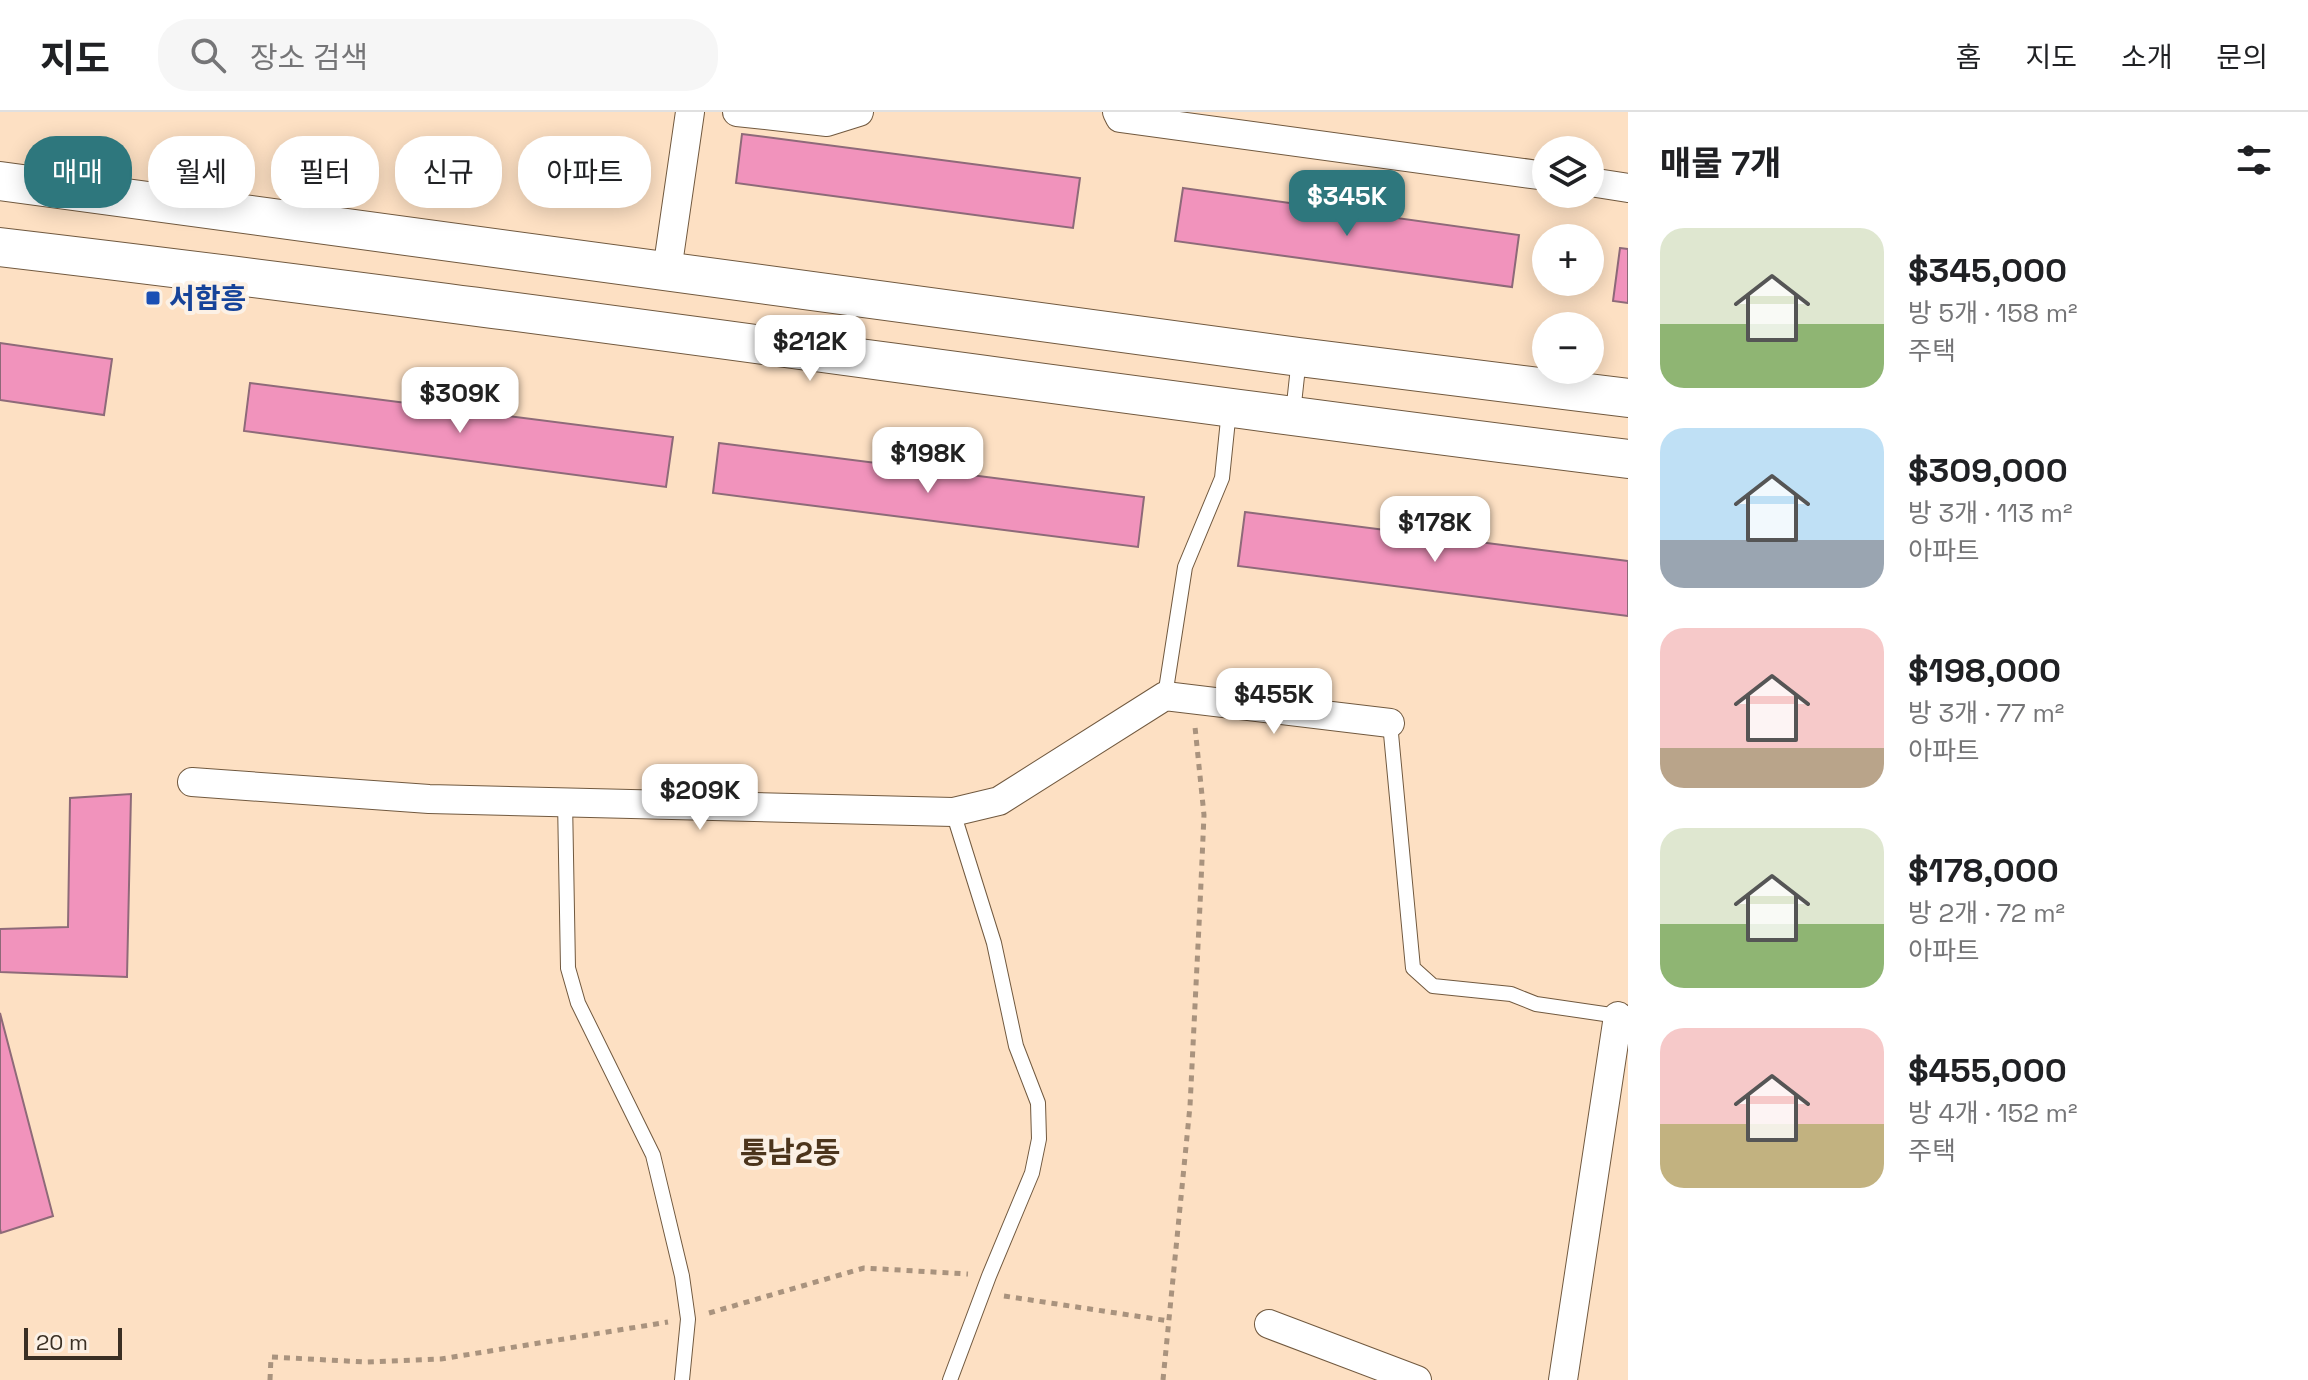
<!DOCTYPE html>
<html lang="ko">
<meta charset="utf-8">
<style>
:root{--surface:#fff;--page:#f6f6f6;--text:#202124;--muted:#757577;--line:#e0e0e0;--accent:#2e777d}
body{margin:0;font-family:"Space Grotesk","Noto Sans KR",sans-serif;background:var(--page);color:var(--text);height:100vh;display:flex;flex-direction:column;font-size:30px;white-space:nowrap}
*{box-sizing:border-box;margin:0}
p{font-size:26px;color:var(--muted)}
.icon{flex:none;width:44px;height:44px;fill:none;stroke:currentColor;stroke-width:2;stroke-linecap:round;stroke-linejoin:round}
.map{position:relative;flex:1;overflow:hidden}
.details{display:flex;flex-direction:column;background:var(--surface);width:680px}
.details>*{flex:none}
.hud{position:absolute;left:24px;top:24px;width:760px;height:72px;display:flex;gap:16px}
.tools{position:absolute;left:1532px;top:24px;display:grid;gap:16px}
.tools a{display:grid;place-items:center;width:72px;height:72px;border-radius:50%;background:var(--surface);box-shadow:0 4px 20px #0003;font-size:40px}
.scale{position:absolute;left:24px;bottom:20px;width:98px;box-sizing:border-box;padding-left:8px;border:4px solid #3a2f23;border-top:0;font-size:22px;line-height:28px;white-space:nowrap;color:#3a2f23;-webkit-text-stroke:6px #fcf1e5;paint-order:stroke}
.price{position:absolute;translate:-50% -68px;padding:0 18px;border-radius:16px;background:#fff;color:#222;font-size:26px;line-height:52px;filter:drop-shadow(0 2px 4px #0008)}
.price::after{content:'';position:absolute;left:50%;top:48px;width:24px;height:18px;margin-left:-12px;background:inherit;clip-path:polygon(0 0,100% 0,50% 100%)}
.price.on{background:var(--accent);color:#fff}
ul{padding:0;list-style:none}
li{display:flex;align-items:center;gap:24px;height:200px;padding:0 32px}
li span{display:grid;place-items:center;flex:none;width:224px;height:160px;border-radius:24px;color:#555}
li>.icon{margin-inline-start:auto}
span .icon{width:96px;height:96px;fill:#fffc;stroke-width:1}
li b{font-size:34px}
h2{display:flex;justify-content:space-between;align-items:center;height:96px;padding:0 32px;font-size:34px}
.pill{padding:0 28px;border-radius:32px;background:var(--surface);box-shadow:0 4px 20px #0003;font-size:28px;line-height:72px}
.pill.on{background:var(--accent);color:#fff}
header{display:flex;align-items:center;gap:48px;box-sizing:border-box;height:112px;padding:0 40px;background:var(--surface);border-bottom:2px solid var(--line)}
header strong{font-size:38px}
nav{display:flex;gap:44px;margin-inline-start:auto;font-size:28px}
.search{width:560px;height:72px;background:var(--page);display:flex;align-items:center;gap:20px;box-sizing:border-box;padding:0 28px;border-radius:32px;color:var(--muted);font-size:30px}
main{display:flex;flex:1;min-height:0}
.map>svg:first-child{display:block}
</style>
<header>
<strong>지도</strong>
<div class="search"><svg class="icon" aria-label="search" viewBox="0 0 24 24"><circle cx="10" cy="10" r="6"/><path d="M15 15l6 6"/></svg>장소 검색</div>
<nav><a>홈</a><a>지도</a><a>소개</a><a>문의</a></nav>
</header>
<main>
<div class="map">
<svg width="1628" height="1268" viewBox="0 0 1628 1268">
<rect width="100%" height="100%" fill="#fde0c3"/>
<g fill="#f193bc" stroke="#8e6a79" stroke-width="2">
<polygon points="742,22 1080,66 1073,116 736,71"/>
<polygon points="1183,76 1519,123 1512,175 1175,129"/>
<polygon points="1620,136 1628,137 1628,191 1613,189"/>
<polygon points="0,231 112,247 104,303 0,288"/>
<polygon points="250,271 673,325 666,375 244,319"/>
<polygon points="719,331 1144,385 1138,435 713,381"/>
<polygon points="1245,400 1628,449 1628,504 1238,454"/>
<polygon points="131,682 127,865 0,860 0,817 68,815 70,686"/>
<polygon points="0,901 53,1104 1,1121 0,1117"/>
</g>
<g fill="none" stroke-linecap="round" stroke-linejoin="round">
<defs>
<g id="service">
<polyline points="1293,301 1299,246"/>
<polyline points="1165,584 1185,455 1222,366 1229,298"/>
<polyline points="1390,611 1413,856 1433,874 1511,882 1536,892 1618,904"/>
<polyline points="565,688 568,856 578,891 653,1043 682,1164 688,1207 682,1268"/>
<polyline points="950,1268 989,1164 1032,1061 1039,1027 1038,991 1016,934 994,831 953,700"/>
</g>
<g id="minor">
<polyline points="737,0 827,10 859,0"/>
<polyline points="1117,0 1120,6 1546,64"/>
<polyline points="1590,70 1628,76"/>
<polyline points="667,159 690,0"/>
<polyline points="192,670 429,687 953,700 999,689 1165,584 1390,611"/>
<polyline points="1269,1212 1417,1268"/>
<polyline points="1563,1268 1618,904"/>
</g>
<g id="secondary">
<polyline points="0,69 1299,245 1628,286"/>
<path d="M0 135C543 199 1085 280 1628 347"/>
</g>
</defs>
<use href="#service" stroke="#71593f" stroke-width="16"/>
<use href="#minor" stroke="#71593f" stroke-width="30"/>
<use href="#secondary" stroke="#71593f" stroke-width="40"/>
<g stroke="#a9937e" stroke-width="5" stroke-dasharray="6 6" stroke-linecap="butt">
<polyline points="1004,1184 1169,1209"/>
<polyline points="709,1201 864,1156 968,1162"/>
<polyline points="270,1268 271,1245 366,1250 441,1247 668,1210"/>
<polyline points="1163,1268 1190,994 1200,793 1204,703 1195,615"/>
</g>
<use href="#service" stroke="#fff" stroke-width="14"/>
<use href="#minor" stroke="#fff" stroke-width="28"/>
<use href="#secondary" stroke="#fff" stroke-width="38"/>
</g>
<rect fill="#1a4fb4" stroke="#fcf1e5" stroke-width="3" x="145" y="178" width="16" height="16" rx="4"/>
<g text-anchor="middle" stroke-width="8" stroke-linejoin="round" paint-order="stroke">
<g font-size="28" font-weight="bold" fill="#164399" stroke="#fcf1e5" text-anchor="start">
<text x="169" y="196">서함흥</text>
</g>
<g font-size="30" font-weight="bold" fill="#4c351c" stroke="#fcf1e5">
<text x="790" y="1051">통남2동</text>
</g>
</g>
</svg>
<div class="tools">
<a><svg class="icon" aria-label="layers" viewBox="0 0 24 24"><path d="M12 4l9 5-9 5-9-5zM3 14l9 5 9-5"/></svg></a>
<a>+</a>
<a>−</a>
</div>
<div class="scale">20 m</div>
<b class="price on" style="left:1347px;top:126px">$345K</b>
<b class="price" style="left:810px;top:271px">$212K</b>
<b class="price" style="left:460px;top:323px">$309K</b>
<b class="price" style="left:928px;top:383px">$198K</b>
<b class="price" style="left:1435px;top:452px">$178K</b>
<b class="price" style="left:1274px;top:624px">$455K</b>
<b class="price" style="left:700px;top:720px">$209K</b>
<div class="hud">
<a class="pill on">매매</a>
<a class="pill">월세</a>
<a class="pill">필터</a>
<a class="pill">신규</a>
<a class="pill">아파트</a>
</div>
</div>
<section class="details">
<h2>매물 7개<svg class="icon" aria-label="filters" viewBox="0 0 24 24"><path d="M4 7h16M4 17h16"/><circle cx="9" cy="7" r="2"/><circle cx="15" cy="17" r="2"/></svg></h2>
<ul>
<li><span style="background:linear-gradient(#dfe7d0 60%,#8fb573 0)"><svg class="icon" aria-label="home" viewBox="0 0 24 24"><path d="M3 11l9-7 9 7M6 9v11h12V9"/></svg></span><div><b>$345,000</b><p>방 5개 · 158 m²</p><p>주택</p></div></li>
<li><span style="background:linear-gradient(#bfe0f5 70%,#9aa5b1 0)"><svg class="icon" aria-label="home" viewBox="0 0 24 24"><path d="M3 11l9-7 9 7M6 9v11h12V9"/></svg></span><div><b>$309,000</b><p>방 3개 · 113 m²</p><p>아파트</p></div></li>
<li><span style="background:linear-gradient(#f6c9c9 75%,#b9a48a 0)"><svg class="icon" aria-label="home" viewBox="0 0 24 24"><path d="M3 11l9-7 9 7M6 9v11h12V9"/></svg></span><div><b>$198,000</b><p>방 3개 · 77 m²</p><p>아파트</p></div></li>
<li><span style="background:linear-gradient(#dfe7d0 60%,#8fb573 0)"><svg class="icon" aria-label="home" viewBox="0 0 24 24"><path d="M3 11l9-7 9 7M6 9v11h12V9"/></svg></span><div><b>$178,000</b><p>방 2개 · 72 m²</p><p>아파트</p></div></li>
<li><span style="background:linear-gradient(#f6c9c9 60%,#c2b280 0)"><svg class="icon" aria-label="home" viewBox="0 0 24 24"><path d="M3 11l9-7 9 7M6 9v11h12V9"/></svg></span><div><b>$455,000</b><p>방 4개 · 152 m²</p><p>주택</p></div></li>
</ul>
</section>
</main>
